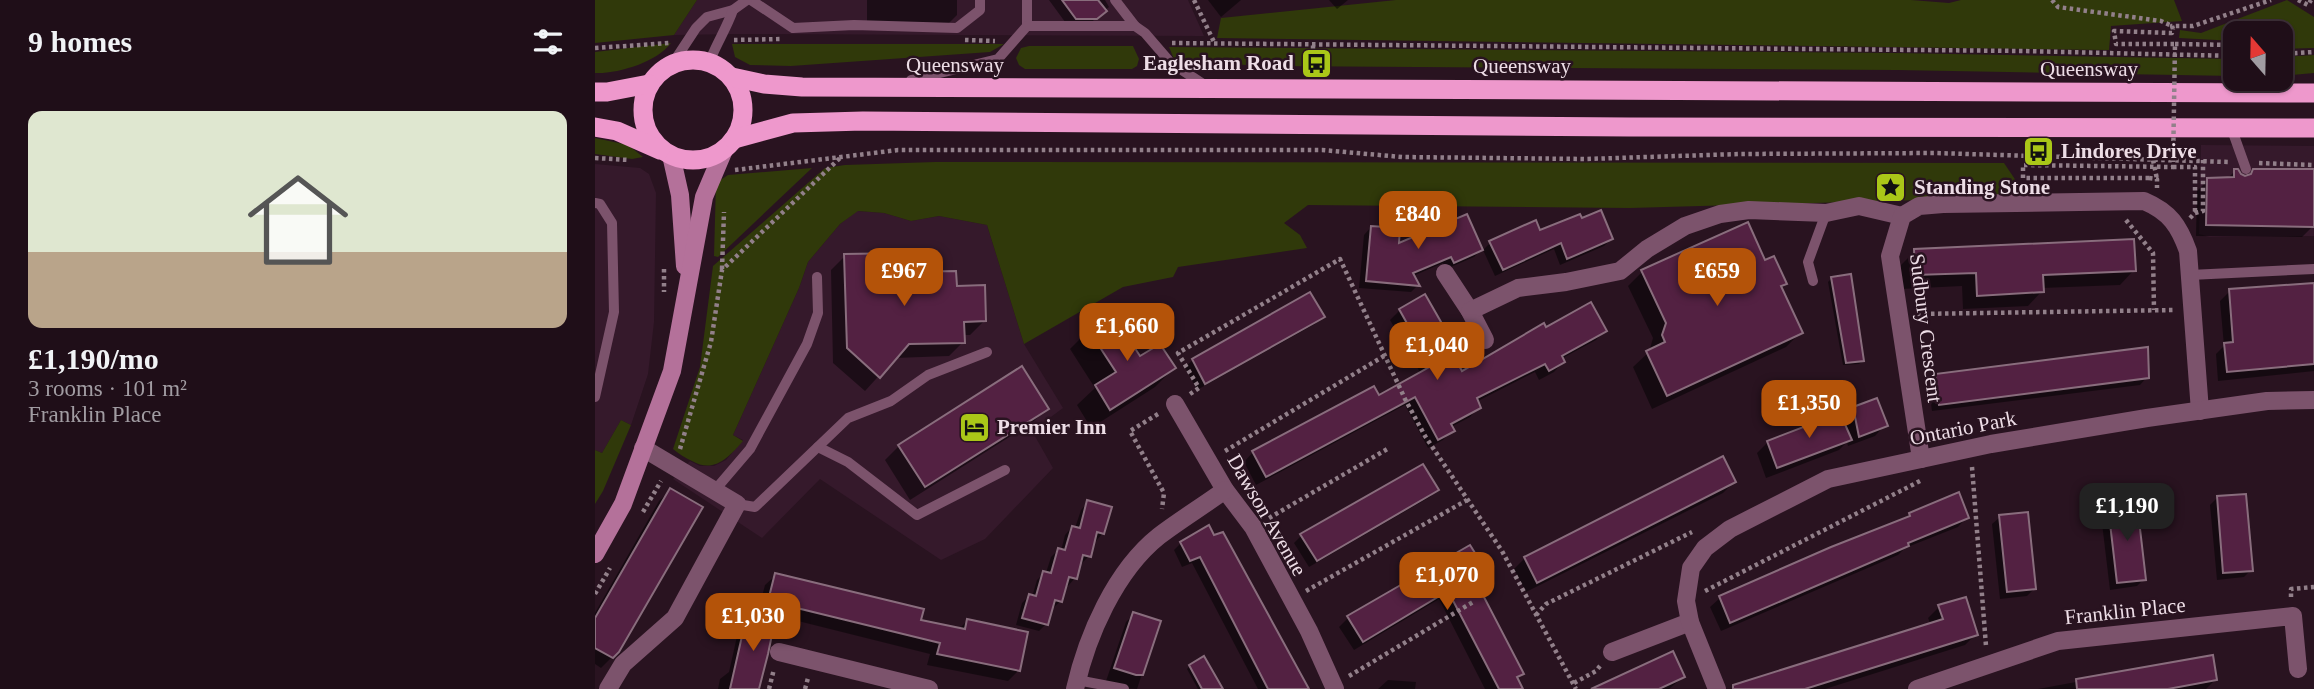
<!DOCTYPE html>
<meta charset="utf-8">
<style>
:root{--surface:#1f0e18;--page:#2c1c25;--text:#f1f3f6;--muted:#a19ca2;--line:#3c2e37;--accent:#b45309}
body{margin:0;font-family:Georgia,serif;background:var(--page);color:var(--text);height:100vh;display:flex;flex-direction:column;font-size:26px;white-space:nowrap}
*{box-sizing:border-box;margin:0}
p{font-size:23px;color:var(--muted)}
.icon{flex:none;width:38px;height:38px;fill:none;stroke:currentColor;stroke-width:2;stroke-linecap:round;stroke-linejoin:round}
.map{position:relative;flex:1;overflow:hidden}
.sheet{display:flex;flex-direction:column;background:var(--surface);width:595px}
.sheet>*{flex:none}
.needle{width:46px;rotate:340deg}
.fabs{position:absolute;left:1628px;top:21px;display:grid;gap:14px}
.fabs a{display:grid;place-items:center;width:70px;height:70px;border-radius:14px;background:var(--surface);box-shadow:0 2px 5px #0004,0 0 0 2px var(--line);font-size:35px}
.price{position:absolute;translate:-50% -60px;padding:0 16px;border-radius:14px;background:var(--accent);color:#fff;font-size:23px;line-height:46px;filter:drop-shadow(0 2px 4px #0008)}
.price::after{content:'';position:absolute;left:50%;top:42px;width:21px;height:16px;margin-left:-10px;background:inherit;clip-path:polygon(0 0,100% 0,50% 100%)}
.price.selected{background:#222;color:#fff}
ul{padding:0;list-style:none}
li{display:grid;align-content:center;gap:14px;height:371px;padding:0 28px}
li+li{border-top:2px solid var(--line)}
li span{display:grid;place-items:center;height:217px;border-radius:14px;color:#555}
li>.icon{margin-inline-start:auto}
span .icon{width:126px;height:126px;fill:#fffc;stroke-width:1}
li b{font-size:30px}
h2{display:flex;justify-content:space-between;align-items:center;height:84px;padding:0 28px;font-size:30px}
main{display:flex;flex:1;min-height:0}
.map>svg:first-child{display:block}
</style>
<main>
<section class="sheet">
<h2>9 homes<svg class="icon" aria-label="filters" viewBox="0 0 24 24"><path d="M4 7h16M4 17h16"/><circle cx="9" cy="7" r="2"/><circle cx="15" cy="17" r="2"/></svg></h2>
<ul>
<li><span style="background:linear-gradient(#dfe7d0 65%,#b9a48a 0)"><svg class="icon" aria-label="home" viewBox="0 0 24 24"><path d="M3 11l9-7 9 7M6 9v11h12V9"/></svg></span><div><b>£1,190/mo</b><p>3 rooms · 101 m²</p><p>Franklin Place</p></div></li>
</ul>
</section>
<div class="map">
<svg width="1719" height="689" viewBox="0 0 1719 689">
<rect width="100%" height="100%" fill="#291320"/>
<g fill="#35192b">
<polygon points="102,0 593,0 609,36 142,34 79,35"/>
<polygon points="1606,145 1719,146 1719,236 1614,237 1604,234"/>
<polygon points="0,164 45,168 54,174 61,193 59,322 53,374 36,425 26,420 7,453 0,450"/>
<polygon points="262,211 289,213 316,221 344,216 392,225 429,344 468,408 437,431 458,468 390,539 346,560 225,479 167,538 78,479 95,461 105,466 119,466 131,460 148,440 138,435 204,288 213,262 245,224"/>
</g>
<g fill="#30390a">
<polygon points="0,0 102,0 79,35 0,43"/>
<polygon points="801,0 1316,0 1354,3 1366,0 1579,0 1587,21 1516,26 1514,50 622,38 626,18"/>
<polygon points="1692,0 1719,17 1719,48 1685,49 1685,33 1640,33 1640,41 1584,38 1585,30 1606,33"/>
<path d="M76 43C62 62 23 74 0 73V52Z"/>
<polygon points="137,44 409,44 395,52 196,66 155,65 140,57"/>
<polygon points="434,46 538,46 544,59 542,66 537,69 430,69 424,65 421,58 426,48"/>
<polygon points="574,47 1301,53 1640,59 1640,76 1302,70 663,66 579,59"/>
<polygon points="1719,55 1719,73 1685,76 1685,57"/>
<polygon points="0,138 33,145 48,157 37,159 0,154"/>
<path d="M340 162 1409 163 1432 197 1035 208 713 205 689 223 705 235 712 248 583 267 578 277 528 287 429 344 392 225 344 216 316 221 289 213 263 211 245 224 213 262 204 288 138 435 148 441C134 457 119 474 97 461 90 458 84 454 78 449L105 367 118 266 230 168 250 165Z"/>
<polygon points="217,168 123,257 119,256 121,183 133,175"/>
<polygon points="26,420 36,425 8,491 0,504 0,450 7,453"/>
</g>
<g fill="#0007">
<polygon points="272,0 362,0 362,15 351,26 272,24"/>
<polygon points="454,0 510,0 514,7 492,26 473,26"/>
<polygon points="613,0 646,0 626,17"/>
<polygon points="734,0 753,0 742,9"/>
<polygon points="1640,171 1653,177 1659,171 1718,226 1707,237 1601,236 1602,191 1613,180 1632,179"/>
<polygon points="776,227 802,246 886,250 879,257 851,269 848,263 818,276 823,285 816,292 764,288 769,235"/>
<polygon points="944,233 1016,239 1009,246 965,265 959,249 900,276 888,250 895,243"/>
<polygon points="1320,251 1539,270 1525,285 1447,288 1447,291 1433,306 1368,309 1367,286 1306,289 1306,265"/>
<polygon points="250,256 360,288 389,321 375,335 368,335 368,342 354,356 300,358 270,391 238,363 236,270"/>
<polygon points="1047,272 1189,283 1185,288 1206,332 1191,347 1057,409 1038,367 1054,352 1058,338 1033,286"/>
<polygon points="1236,279 1268,361 1264,364 1248,365 1233,282"/>
<polygon points="1719,284 1719,371 1623,381 1621,354 1629,346 1625,301 1635,291"/>
<polygon points="829,297 847,340 866,373 951,330 1010,330 1001,340 966,359 968,362 959,372 944,380 940,372 881,402 884,407 875,417 856,427 857,430 848,440 833,448 810,405 661,485 649,462 658,452 783,397 826,374 795,320 805,310"/>
<polygon points="727,316 720,324 602,390 590,367 598,360"/>
<polygon points="494,330 545,359 579,368 560,387 496,428 482,405 500,388 475,349"/>
<polygon points="1341,376 1552,377 1545,385 1337,411 1333,383"/>
<polygon points="452,408 438,422 315,500 290,460 304,446"/>
<polygon points="1259,409 1290,425 1280,436 1253,446 1252,442 1244,450 1171,478 1162,453 1173,442 1247,422"/>
<polygon points="1139,482 1128,493 931,592 919,569 930,558"/>
<polygon points="842,490 835,497 714,567 699,543 707,535"/>
<polygon points="75,491 23,651 6,668 0,664 0,613 64,501"/>
<polygon points="1622,498 1656,570 1649,577 1622,580 1615,505"/>
<polygon points="493,502 508,533 501,541 498,540 494,556 487,563 485,562 480,578 473,586 470,585 466,601 458,608 456,608 451,624 444,631 421,625 427,603 434,596 437,597 442,580 449,573 451,573 456,557 463,550 466,551 470,535 477,527 480,528 486,510"/>
<polygon points="1514,508 1549,579 1542,586 1515,590 1506,515"/>
<polygon points="1315,514 1372,517 1363,527 1310,548 1303,555 1126,631 1115,607 1125,598 1236,549 1309,520"/>
<polygon points="1405,517 1439,589 1432,596 1405,599 1397,524"/>
<polygon points="614,527 712,689 663,689 597,563 587,567 579,550 586,543"/>
<polygon points="875,548 888,569 878,579 927,674 921,679 926,689 890,689 844,599 759,650 744,627 753,618"/>
<polygon points="181,575 324,621 364,629 372,621 424,670 413,681 332,665 335,654 163,611 170,585"/>
<polygon points="1344,607 1381,634 1370,645 1230,689 1150,689 1336,625 1333,618"/>
<polygon points="539,614 564,622 542,689 509,687 531,622"/>
<polygon points="152,616 163,689 123,689 125,679 134,672 145,623"/>
<polygon points="1616,657 1620,680 1611,689 1443,689"/>
<polygon points="595,666 626,689 603,689 592,669"/>
<polygon points="1088,677 1074,689 1000,689"/>
<polygon points="793,680 821,682 820,689 783,689"/>
</g>
<g fill="#532142" stroke="#896d7d" stroke-width="2">
<polygon points="467,0 503,0 512,11 502,19 481,19"/>
<polygon points="1639,169 1643,169 1646,174 1650,176 1656,174 1658,169 1719,169 1719,227 1611,225 1612,178 1639,177"/>
<polygon points="1006,210 1018,239 972,259 966,243 908,270 894,241 941,220 945,230 985,214 987,218"/>
<polygon points="872,214 888,250 859,263 856,257 818,273 825,286 771,281 776,226 805,228 804,243"/>
<polygon points="1153,222 1170,260 1179,256 1192,284 1186,286 1208,333 1072,396 1051,351 1070,342 1067,335 1071,323 1046,270"/>
<polygon points="1539,239 1541,271 1448,275 1449,292 1382,296 1381,273 1320,275 1319,249"/>
<polygon points="312,253 312,272 361,271 362,286 390,285 391,321 369,322 370,343 314,344 285,378 252,348 249,254"/>
<polygon points="1256,274 1269,361 1251,363 1236,277"/>
<polygon points="1719,283 1719,364 1632,372 1629,343 1638,342 1634,289"/>
<polygon points="715,292 730,317 610,384 597,359"/>
<polygon points="830,294 854,336 849,339 867,371 949,323 951,327 996,302 1012,331 967,356 970,362 954,371 950,364 882,398 886,408 856,424 860,431 843,440 820,397 671,477 657,451 779,386 784,395 836,366 804,309"/>
<polygon points="517,313 545,356 565,344 581,368 515,410 500,385 521,372 493,329"/>
<polygon points="1553,347 1554,378 1344,405 1340,374"/>
<polygon points="427,366 454,409 330,487 303,445"/>
<polygon points="1282,398 1293,426 1264,437 1258,407"/>
<polygon points="1245,413 1257,440 1182,468 1172,441"/>
<polygon points="1128,456 1141,482 942,583 929,557"/>
<polygon points="828,464 844,490 722,561 705,534"/>
<polygon points="75,488 108,507 24,652 18,658 0,648 0,618"/>
<polygon points="1364,492 1374,518 1313,543 1314,546 1135,623 1124,596 1236,547 1315,516 1314,513"/>
<polygon points="1651,494 1658,571 1628,573 1622,496"/>
<polygon points="492,500 517,507 509,534 502,532 496,557 488,555 482,579 474,577 467,602 460,600 453,625 427,618 434,594 441,596 448,571 456,573 463,548 470,550 477,526 485,528"/>
<polygon points="1542,503 1551,580 1522,583 1513,506"/>
<polygon points="1433,512 1441,589 1412,592 1404,515"/>
<polygon points="614,525 619,535 628,532 714,689 673,689 605,557 595,561 585,542"/>
<polygon points="875,545 890,569 878,576 929,674 922,677 928,689 904,689 853,591 768,642 752,616"/>
<polygon points="180,573 329,609 326,620 370,629 372,619 433,632 425,671 342,654 345,643 173,601"/>
<polygon points="1371,597 1383,635 1210,689 1138,689 1138,685 1348,619 1343,605"/>
<polygon points="538,612 566,621 548,675 541,675 519,668"/>
<polygon points="152,614 180,620 173,654 164,689 135,689"/>
<polygon points="1078,651 1090,677 1064,689 996,689"/>
<polygon points="1618,655 1622,680 1573,689 1482,689 1481,679"/>
<polygon points="609,656 628,689 607,689 594,665"/>
</g>
<g fill="none" stroke-linecap="round" stroke-linejoin="round">
<g stroke="#92808a" stroke-width="4.5" stroke-dasharray="3.5 3.5" stroke-linecap="butt">
<polyline points="599,0 619,42"/>
<polyline points="1457,0 1463,7 1566,21 1577,26"/>
<polyline points="1703,0 1713,5 1716,0"/>
<polyline points="1578,29 1577,26 1598,26 1676,0"/>
<polyline points="139,40 187,39"/>
<polyline points="370,40 400,41"/>
<polyline points="577,43 1428,51 1640,56"/>
<polyline points="1580,44 1640,45"/>
<polyline points="0,48 75,43"/>
<polyline points="1685,54 1719,52"/>
<polyline points="718,70 718,43"/>
<polyline points="0,158 34,160"/>
<polyline points="1558,160 1562,179"/>
<polyline points="1664,163 1719,165"/>
<polyline points="1578,167 1600,167 1600,213"/>
<polyline points="140,170 303,150 727,150 807,157 991,159 1144,154 1340,153 1634,162"/>
<polyline points="1554,178 1562,179 1562,188"/>
<polyline points="1595,218 1600,213 1608,211 1608,160"/>
<polyline points="1531,220 1558,253 1559,310"/>
<polyline points="69,269 69,292"/>
<polyline points="127,269 129,212"/>
<polyline points="1322,314 1579,310"/>
<polyline points="595,394 604,388 583,353 745,259 810,399 830,436 907,551 981,689"/>
<polyline points="563,414 535,431 569,493 567,509"/>
<polyline points="85,449 116,342 127,270 246,157"/>
<polyline points="630,451 789,356"/>
<polyline points="1377,467 1391,646"/>
<polyline points="48,512 66,481"/>
<polyline points="674,518 794,448"/>
<polyline points="711,591 872,500"/>
<polyline points="1110,591 1327,480"/>
<polyline points="0,594 15,568"/>
<polyline points="1696,597 1696,589 1719,587"/>
<polyline points="941,615 951,604 1097,532"/>
<polyline points="754,676 878,602"/>
<polyline points="979,683 1001,671 1005,666"/>
<polyline points="174,689 179,669"/>
<polyline points="210,689 213,678"/>
</g>
<g stroke="#7c536c" stroke-width="10">
<polyline points="156,0 198,28 259,25 362,28 385,10 385,0"/>
<polyline points="432,0 432,26"/>
<polyline points="520,0 540,26"/>
<polyline points="78,63 101,28 112,17 138,10 152,0"/>
<path d="M121 64 116 58C123 41 132 27 138 10"/>
<polyline points="316,80 403,59 432,26 540,26 550,33 575,62 611,86"/>
<polyline points="1636,127 1651,169"/>
<polyline points="0,203 5,204 17,223 19,312 0,397"/>
<polyline points="1595,275 1719,269"/>
<polyline points="1218,281 1213,262 1231,213"/>
<polyline points="223,447 253,462 322,515 410,470"/>
<polyline points="120,490 155,449 212,344 223,313 222,277"/>
<polyline points="142,504 160,507 253,418 296,401 333,375 392,352"/>
<polyline points="482,680 529,689"/>
</g>
<g stroke="#7c536c" stroke-width="18">
<polyline points="850,273 875,311 890,340"/>
<polyline points="875,311 923,288 971,282 1025,271 1052,249 1090,226 1125,214 1154,210 1231,213 1264,206 1307,216"/>
<polyline points="580,404 630,490 658,527 714,631 740,689"/>
<path d="M1326 459 1295 256 1307 216 1324 206 1348 204 1549 201C1575 212 1584 226 1593 251L1605 411"/>
<polyline points="184,652 334,689"/>
<polyline points="1017,652 1095,622"/>
<polyline points="13,689 28,664 80,618 142,504 48,448"/>
<path d="M480 689C492 636 520 571 564 536 585 520 608 506 630 490"/>
<polyline points="1122,689 1095,622 1091,601 1096,568 1110,548 1135,529 1233,479 1396,444 1552,418 1672,401 1719,400"/>
<polyline points="1322,689 1463,641 1698,616 1703,669"/>
</g>
<g stroke="#b4719a" stroke-width="18">
<polyline points="76,155 85,195 90,266"/>
<polyline points="0,554 28,504 77,371 109,197 129,150"/>
</g>
<g stroke="#ee98cc" stroke-width="19">
<circle cx="98" cy="110" r="50"/>
<polyline points="137,77 169,84 207,87 1719,93"/>
<polyline points="0,92 12,92 54,84"/>
<polyline points="0,127 22,131 65,150"/>
<polyline points="139,139 198,123 268,121 1034,127 1719,128"/>
</g>
<polyline stroke="#92808a" stroke-width="4.5" stroke-dasharray="3.5 3.5" stroke-linecap="butt" points="1554,178 1428,178 1428,165 1578,167 1580,44 1521,44 1519,31 1577,33 1578,29"/>
</g>
<defs>
<symbol id="bus-square" viewBox="-11 -11 22 22"><rect x="-9" y="-9" width="18" height="18" rx="4" fill="#aac718" stroke="#291320"/><path d="M-5-6H5V4H4V6H2V4H-2V6H-4V4H-5ZM-3.5-4V0h7V-4ZM-3.5 1.2v1.5H-2V1.2ZM2 1.2v1.5H3.5V1.2Z" fill="#111"/></symbol>
<symbol id="sight-square" viewBox="-11 -11 22 22"><rect x="-9" y="-9" width="18" height="18" rx="4" fill="#aac718" stroke="#291320"/><path d="M0-6L1.8-2.2L6-1.7L2.9 1.2L3.7 5.4L0 3.3L-3.7 5.4L-2.9 1.2L-6-1.7L-1.8-2.2Z" fill="#111"/></symbol>
<symbol id="hotel-square" viewBox="-11 -11 22 22"><rect x="-9" y="-9" width="18" height="18" rx="4" fill="#aac718" stroke="#291320"/><path d="M-6-4.5h1.5V1H6V5H4.5V3h-9V5H-6ZM-4 0a1.8 1.8 0 1 1 3.6 0ZM.5 0V-2.5h3Q6-2.5 6 0Z" fill="#111"/></symbol>
</defs>
<g fill-rule="evenodd">
<use href="#bus-square" x="704" y="46" width="35" height="35"/>
<use href="#bus-square" x="1426" y="134" width="35" height="35"/>
<use href="#sight-square" x="1278" y="170" width="35" height="35"/>
<use href="#hotel-square" x="362" y="410" width="35" height="35"/>
</g>
<g text-anchor="middle" stroke-width="5" stroke-linejoin="round" paint-order="stroke">
<g font-size="21" font-weight="bold" fill="#eddde6" stroke="#291320" text-anchor="start">
<text x="699" y="70" text-anchor="end">Eaglesham Road</text>
<text x="1466" y="158">Lindores Drive</text>
<text x="1319" y="194">Standing Stone</text>
<text x="402" y="434">Premier Inn</text>
</g>
<g font-size="21" fill="#eddde6" stroke="#291320">
<text x="360" y="72">Queensway</text>
<text x="927" y="73">Queensway</text>
<text x="1494" y="76">Queensway</text>
<text transform="translate(1331 328) rotate(83)" y="7">Sudbury Crescent</text>
<text transform="translate(1368 428) rotate(-11)" y="7">Ontario Park</text>
<text transform="translate(672 515) rotate(60)" y="7">Dawson Avenue</text>
<text transform="translate(1530 611) rotate(-6)" y="7">Franklin Place</text>
</g>
</g>
</svg>
<div class="fabs">
<a><svg class="needle" viewBox="-14 -14 28 28"><path d="M0-13l5 13h-10z" fill="#e53935"/><path d="M0 13l5-13h-10z" fill="#a19ca2"/></svg></a>
</div>
<b class="price" style="left:823px;top:251px">£840</b>
<b class="price" style="left:309px;top:308px">£967</b>
<b class="price" style="left:1122px;top:308px">£659</b>
<b class="price" style="left:532px;top:363px">£1,660</b>
<b class="price" style="left:842px;top:382px">£1,040</b>
<b class="price" style="left:1214px;top:440px">£1,350</b>
<b class="price selected" style="left:1532px;top:543px">£1,190</b>
<b class="price" style="left:852px;top:612px">£1,070</b>
<b class="price" style="left:158px;top:653px">£1,030</b>
</div>
</main>
